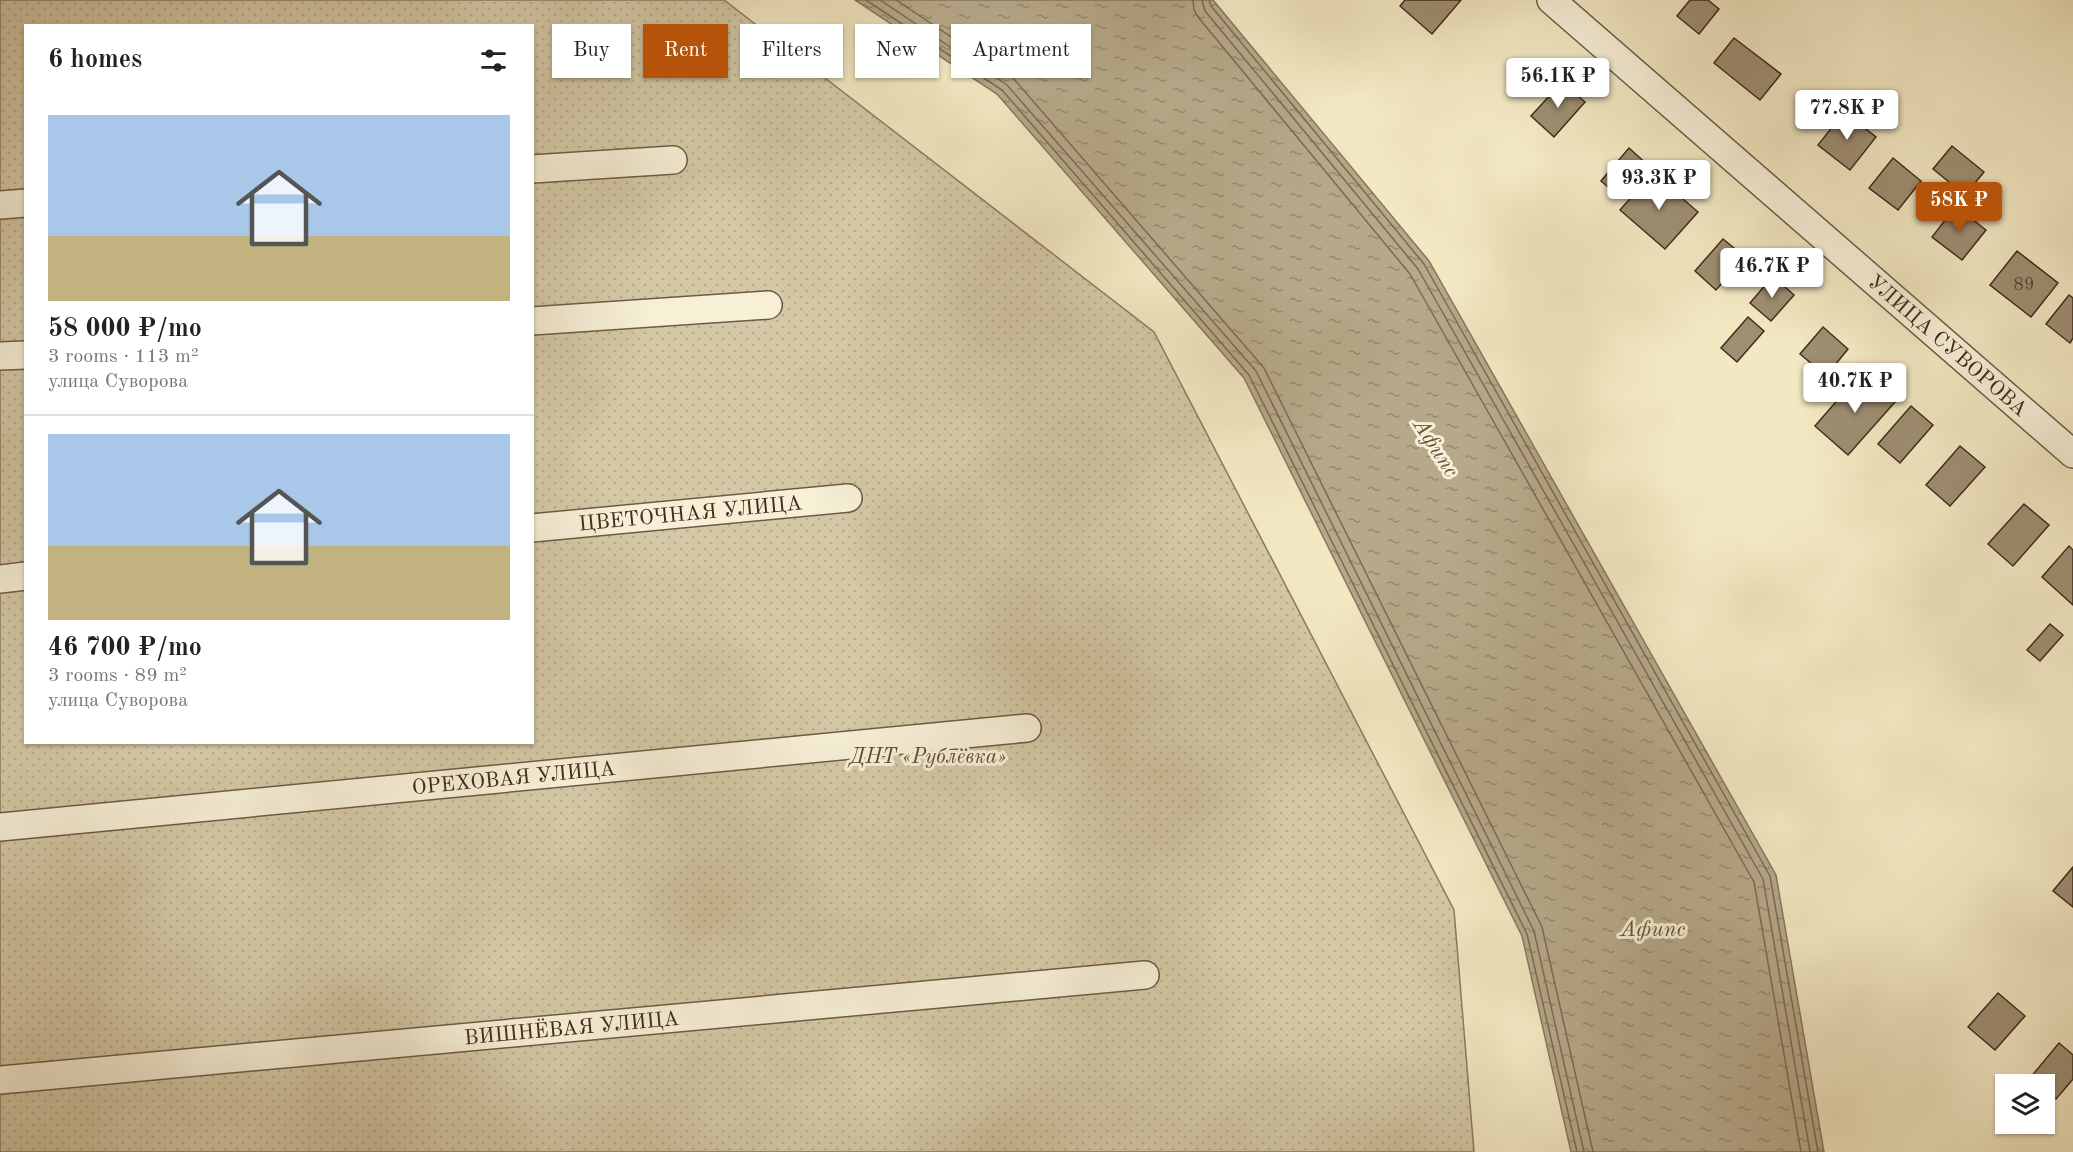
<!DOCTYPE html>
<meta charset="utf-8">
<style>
:root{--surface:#fff;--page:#f6f6f6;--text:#222;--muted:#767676;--line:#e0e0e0;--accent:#b45309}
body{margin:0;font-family:"Old Standard TT",serif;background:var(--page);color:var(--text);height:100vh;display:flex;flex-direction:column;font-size:22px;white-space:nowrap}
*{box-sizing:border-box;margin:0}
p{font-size:20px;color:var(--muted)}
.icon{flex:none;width:33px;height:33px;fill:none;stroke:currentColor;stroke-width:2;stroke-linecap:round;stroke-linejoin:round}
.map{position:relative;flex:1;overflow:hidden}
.side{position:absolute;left:24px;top:24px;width:510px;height:720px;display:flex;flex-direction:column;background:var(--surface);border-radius:0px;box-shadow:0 2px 4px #0004}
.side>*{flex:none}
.hud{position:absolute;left:552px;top:24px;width:570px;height:54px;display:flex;gap:12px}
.controls{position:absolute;left:1995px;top:1074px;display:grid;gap:12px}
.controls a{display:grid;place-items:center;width:60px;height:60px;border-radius:0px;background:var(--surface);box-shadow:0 2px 4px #0004;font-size:30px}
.price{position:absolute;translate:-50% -51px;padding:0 14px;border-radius:6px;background:#fff;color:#222;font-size:20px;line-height:39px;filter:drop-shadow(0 2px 3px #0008)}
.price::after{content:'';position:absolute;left:50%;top:36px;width:18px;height:14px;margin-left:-9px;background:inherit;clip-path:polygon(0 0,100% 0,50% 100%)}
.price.selected{background:var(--accent);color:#fff}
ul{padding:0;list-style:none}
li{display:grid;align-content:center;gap:12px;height:318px;padding:0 24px}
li+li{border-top:2px solid var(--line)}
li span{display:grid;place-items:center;height:186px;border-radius:0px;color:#555}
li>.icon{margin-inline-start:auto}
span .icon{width:108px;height:108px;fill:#fffc;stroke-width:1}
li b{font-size:26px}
h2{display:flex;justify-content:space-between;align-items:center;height:72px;padding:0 24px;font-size:26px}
.pill{padding:0 21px;border-radius:0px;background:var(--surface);box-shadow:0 2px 4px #0004;font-size:21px;line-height:54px}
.pill.selected{background:var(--accent);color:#fff}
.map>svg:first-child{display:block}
</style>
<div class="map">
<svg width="2073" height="1152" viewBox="0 0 2073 1152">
<defs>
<pattern id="garden-dots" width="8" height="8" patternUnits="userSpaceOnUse" patternTransform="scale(1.5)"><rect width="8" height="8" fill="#d4c8a6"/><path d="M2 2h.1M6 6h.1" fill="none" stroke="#b7ac8e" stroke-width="1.8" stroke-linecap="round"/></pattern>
<pattern id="water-ripples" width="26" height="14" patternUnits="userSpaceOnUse" patternTransform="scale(1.5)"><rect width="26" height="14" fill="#b6a889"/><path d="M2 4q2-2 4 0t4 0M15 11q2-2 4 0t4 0" fill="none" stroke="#96896f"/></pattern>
</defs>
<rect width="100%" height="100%" fill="#f2e8c2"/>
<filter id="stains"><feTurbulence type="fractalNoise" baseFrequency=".00333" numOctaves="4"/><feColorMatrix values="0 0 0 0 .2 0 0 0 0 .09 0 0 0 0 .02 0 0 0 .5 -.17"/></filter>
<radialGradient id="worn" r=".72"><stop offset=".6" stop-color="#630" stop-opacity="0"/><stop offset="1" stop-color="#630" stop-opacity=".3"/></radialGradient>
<path fill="url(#garden-dots)" stroke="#8b7a60" stroke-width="1.5" fill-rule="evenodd" d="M0 0H724L1154 332 1454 910 1474 1152H0ZM26 26H532V742H26Z"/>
<polygon fill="url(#water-ripples)" stroke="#88765d" stroke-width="1.5" points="855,0 1213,0 1429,261 1776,875 1824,1152 1571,1152 1522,936 1244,378 997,94"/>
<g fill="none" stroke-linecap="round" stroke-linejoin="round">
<g stroke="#7c6a52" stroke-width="1.5">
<polyline points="866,0 1002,90 1249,375 1527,934 1577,1152"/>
<polyline points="880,0 1007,85 1256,371 1534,931 1584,1152"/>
<polyline points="896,0 1014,79 1264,368 1542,927 1593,1152"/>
<polyline points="1193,0 1194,10 1198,17 1410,274 1754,882 1801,1152"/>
<polyline points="1202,0 1205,11 1418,269 1763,879 1810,1152"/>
<polyline points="1209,0 1211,6 1424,264 1770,876 1818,1152"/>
</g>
</g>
<g fill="#9e8e72" stroke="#422c1b" stroke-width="1.5">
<polygon points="1405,0 1461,0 1432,34 1400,6"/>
<polygon points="1690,0 1708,0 1719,9 1699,34 1677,16"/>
<polygon points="1734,38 1781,74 1760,100 1714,63"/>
<polygon points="1562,82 1585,102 1554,137 1531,116"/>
<polygon points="1844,112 1876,137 1850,170 1818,145"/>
<polygon points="1952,146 1984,172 1965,195 1933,169"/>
<polygon points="1629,148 1649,166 1621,198 1601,181"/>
<polygon points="1893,158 1921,181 1898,210 1869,188"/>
<polygon points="1653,173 1698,212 1665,249 1620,210"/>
<polygon points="1956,206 1986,230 1962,260 1932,237"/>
<polygon points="1723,239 1745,257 1716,290 1695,271"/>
<polygon points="2017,251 2058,283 2031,317 1990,285"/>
<polygon points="1773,276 1794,295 1771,321 1750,303"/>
<polygon points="2069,295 2073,298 2073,338 2070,343 2046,324"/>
<polygon points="1748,317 1764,331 1737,362 1721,348"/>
<polygon points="1823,327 1848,349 1826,376 1800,354"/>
<polygon points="1861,373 1895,402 1848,455 1815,426"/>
<polygon points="1911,406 1933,425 1900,463 1878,444"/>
<polygon points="1960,446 1985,467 1950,506 1926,485"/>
<polygon points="2024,504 2049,525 2013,566 1988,544"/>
<polygon points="2069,546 2073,550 2073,605 2042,577"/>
<polygon points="2050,624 2063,635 2040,661 2027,650"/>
<polygon points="2073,867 2073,907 2053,891"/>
<polygon points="1998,993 2025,1016 1995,1050 1968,1027"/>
<polygon points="2059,1043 2073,1055 2073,1079 2056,1099 2044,1090 2044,1084 2038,1084 2030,1078"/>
</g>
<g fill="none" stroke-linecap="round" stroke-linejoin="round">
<defs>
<g id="street">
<path id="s1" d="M1551 0 2073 454"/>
<polyline points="532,169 673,160"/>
<polyline points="0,205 26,203"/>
<polyline points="532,321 768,305"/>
<polyline points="0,356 26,355"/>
<path id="s2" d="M532 528 848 498"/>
<polyline points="0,579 26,576"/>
<path id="s3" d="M0 827 1027 728"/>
<path id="s4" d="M0 1080 1145 975"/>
</g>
</defs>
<use href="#street" stroke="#6e5b45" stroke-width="30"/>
<use href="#street" stroke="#f7f0d7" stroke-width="27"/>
</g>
<g text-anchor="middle" stroke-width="6" stroke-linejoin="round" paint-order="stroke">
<g font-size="18" fill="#594431">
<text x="2024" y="290">89</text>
</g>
<g font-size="21" fill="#422c1b" stroke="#f7f0d7">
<text dy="7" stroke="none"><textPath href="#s1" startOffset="526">УЛИЦА СУВОРОВА</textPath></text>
<text dy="7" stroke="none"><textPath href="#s2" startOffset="159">ЦВЕТОЧНАЯ УЛИЦА</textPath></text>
<text dy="7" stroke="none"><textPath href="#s3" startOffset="516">ОРЕХОВАЯ УЛИЦА</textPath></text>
<text dy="7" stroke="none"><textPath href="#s4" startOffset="574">ВИШНЁВАЯ УЛИЦА</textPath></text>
</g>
<g font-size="21" font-style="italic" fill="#5f4b37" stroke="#f7f0d7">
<text x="928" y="763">ДНТ «Рублёвка»</text>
</g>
<g font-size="22" font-style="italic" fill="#65513c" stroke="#f7f0d7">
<text transform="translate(1437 447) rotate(57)" y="8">Афипс</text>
<text x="1653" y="936">Афипс</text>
</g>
</g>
<rect width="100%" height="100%" filter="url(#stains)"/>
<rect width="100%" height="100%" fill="url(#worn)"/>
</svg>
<div class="controls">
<a><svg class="icon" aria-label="layers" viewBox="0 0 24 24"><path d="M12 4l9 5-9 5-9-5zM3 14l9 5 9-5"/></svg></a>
</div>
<b class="price" style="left:1558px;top:109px">56.1K ₽</b>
<b class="price" style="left:1847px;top:141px">77.8K ₽</b>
<b class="price" style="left:1659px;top:211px">93.3K ₽</b>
<b class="price selected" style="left:1959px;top:233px">58K ₽</b>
<b class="price" style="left:1772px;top:299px">46.7K ₽</b>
<b class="price" style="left:1855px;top:414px">40.7K ₽</b>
<div class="hud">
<a class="pill">Buy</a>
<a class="pill selected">Rent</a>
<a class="pill">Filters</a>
<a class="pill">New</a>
<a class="pill">Apartment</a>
</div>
<section class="side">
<h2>6 homes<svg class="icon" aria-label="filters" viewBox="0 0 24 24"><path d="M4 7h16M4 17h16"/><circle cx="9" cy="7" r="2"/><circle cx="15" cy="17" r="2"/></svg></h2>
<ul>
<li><span style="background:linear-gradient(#a9c7e8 65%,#c2b280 0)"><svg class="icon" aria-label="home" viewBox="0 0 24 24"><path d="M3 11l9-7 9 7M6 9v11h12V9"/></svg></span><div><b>58 000 ₽/mo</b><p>3 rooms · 113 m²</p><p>улица Суворова</p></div></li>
<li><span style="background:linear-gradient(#a9c7e8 60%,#c2b280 0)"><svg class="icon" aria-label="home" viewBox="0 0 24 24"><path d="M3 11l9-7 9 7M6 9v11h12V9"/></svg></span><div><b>46 700 ₽/mo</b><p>3 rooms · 89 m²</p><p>улица Суворова</p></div></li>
</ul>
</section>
</div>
